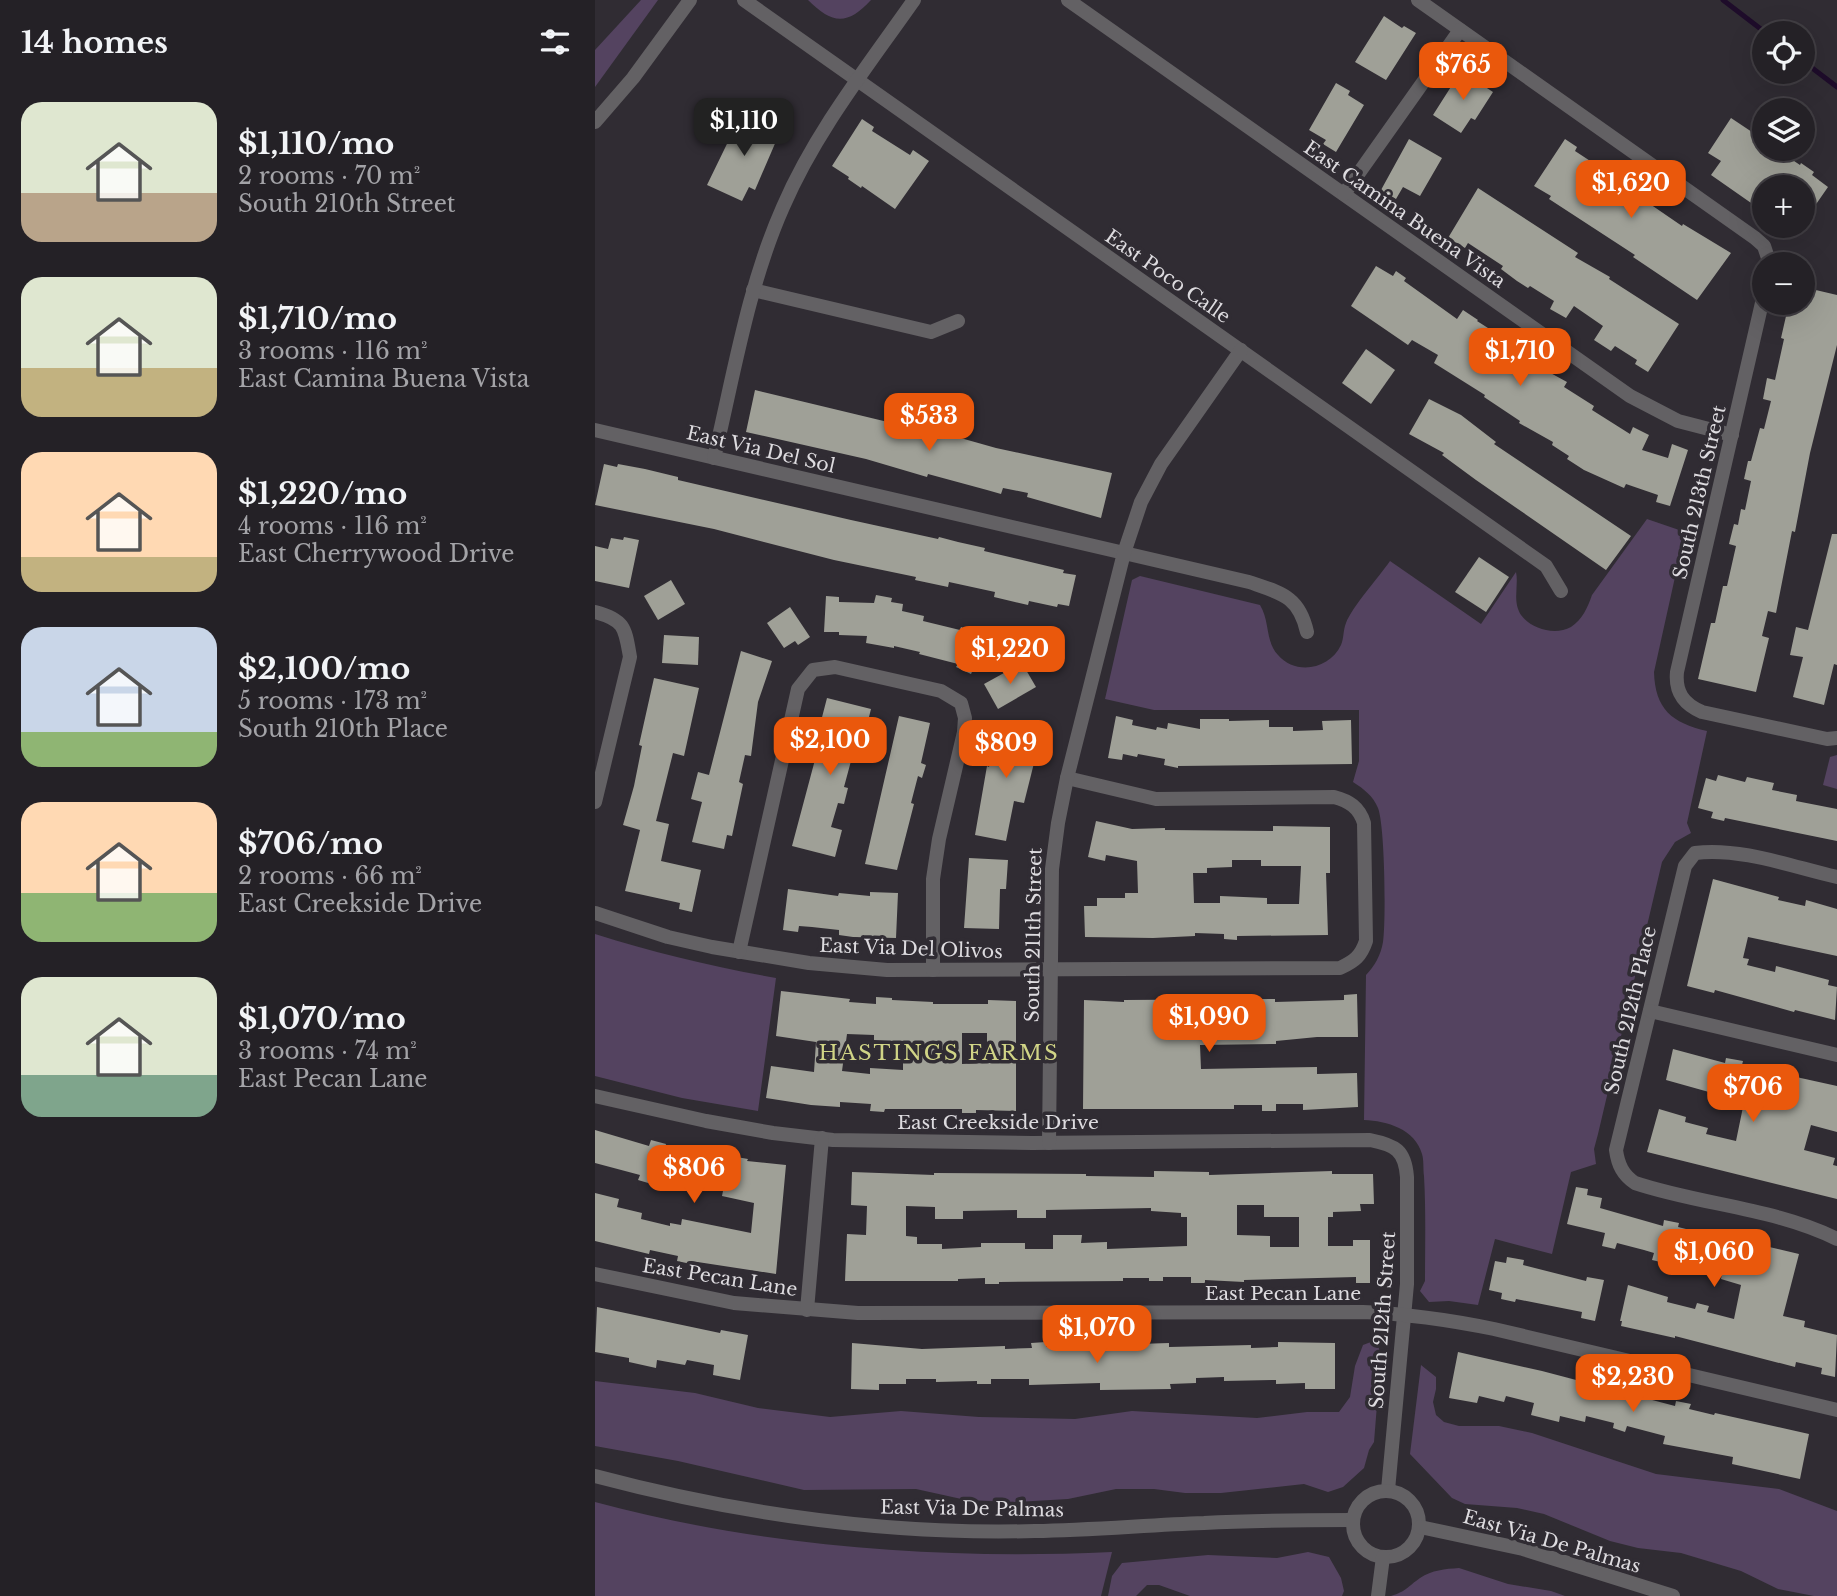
<!DOCTYPE html>
<meta charset="utf-8">
<style>
:root{--surface:#242126;--page:#2c292e;--text:#f1f3f6;--muted:#a3a3a7;--line:#413e43;--accent:#ea580c}
body{margin:0;font-family:"Libre Baskerville",serif;background:var(--page);color:var(--text);height:100vh;display:flex;flex-direction:column;font-size:26px;white-space:nowrap}
*{box-sizing:border-box;margin:0}
p{font-size:23px;color:var(--muted)}
.icon{flex:none;width:38px;height:38px;fill:none;stroke:currentColor;stroke-width:2;stroke-linecap:round;stroke-linejoin:round}
.map{position:relative;flex:1;overflow:hidden}
.side{display:flex;flex-direction:column;background:var(--surface);width:595px}
.side>*{flex:none}
.fabs{position:absolute;left:1157px;top:21px;display:grid;gap:14px}
.fabs a{display:grid;place-items:center;width:63px;height:63px;border-radius:50%;background:var(--surface);box-shadow:0 7px 28px #0002,0 0 0 2px var(--line);font-size:35px}
.price{position:absolute;translate:-50% -60px;padding:0 16px;border-radius:14px;background:var(--accent);color:#fff;font-size:23px;line-height:46px;filter:drop-shadow(0 2px 4px #0008)}
.price::after{content:'';position:absolute;left:50%;top:42px;width:21px;height:16px;margin-left:-10px;background:inherit;clip-path:polygon(0 0,100% 0,50% 100%)}
.price.selected{background:#222;color:#fff}
ul{padding:0;list-style:none}
li{display:flex;align-items:center;gap:21px;height:175px;padding:0 21px}
li span{display:grid;place-items:center;flex:none;width:196px;height:140px;border-radius:21px;color:#555}
li>.icon{margin-inline-start:auto}
span .icon{width:84px;height:84px;fill:#fffc;stroke-width:1}
li b{font-size:30px}
h2{display:flex;justify-content:space-between;align-items:center;height:84px;padding:0 21px;font-size:30px}
main{display:flex;flex:1;min-height:0}
.map>svg:first-child{display:block}
</style>
<main>
<section class="side">
<h2>14 homes<svg class="icon" aria-label="filters" viewBox="0 0 24 24"><path d="M4 7h16M4 17h16"/><circle cx="9" cy="7" r="2"/><circle cx="15" cy="17" r="2"/></svg></h2>
<ul>
<li><span style="background:linear-gradient(#dfe7d0 65%,#b9a48a 0)"><svg class="icon" aria-label="home" viewBox="0 0 24 24"><path d="M3 11l9-7 9 7M6 9v11h12V9"/></svg></span><div><b>$1,110/mo</b><p>2 rooms · 70 m²</p><p>South 210th Street</p></div></li>
<li><span style="background:linear-gradient(#dfe7d0 65%,#c2b280 0)"><svg class="icon" aria-label="home" viewBox="0 0 24 24"><path d="M3 11l9-7 9 7M6 9v11h12V9"/></svg></span><div><b>$1,710/mo</b><p>3 rooms · 116 m²</p><p>East Camina Buena Vista</p></div></li>
<li><span style="background:linear-gradient(#ffd9b3 75%,#c2b280 0)"><svg class="icon" aria-label="home" viewBox="0 0 24 24"><path d="M3 11l9-7 9 7M6 9v11h12V9"/></svg></span><div><b>$1,220/mo</b><p>4 rooms · 116 m²</p><p>East Cherrywood Drive</p></div></li>
<li><span style="background:linear-gradient(#c9d6e8 75%,#8fb573 0)"><svg class="icon" aria-label="home" viewBox="0 0 24 24"><path d="M3 11l9-7 9 7M6 9v11h12V9"/></svg></span><div><b>$2,100/mo</b><p>5 rooms · 173 m²</p><p>South 210th Place</p></div></li>
<li><span style="background:linear-gradient(#ffd9b3 65%,#8fb573 0)"><svg class="icon" aria-label="home" viewBox="0 0 24 24"><path d="M3 11l9-7 9 7M6 9v11h12V9"/></svg></span><div><b>$706/mo</b><p>2 rooms · 66 m²</p><p>East Creekside Drive</p></div></li>
<li><span style="background:linear-gradient(#dfe7d0 70%,#7fa58c 0)"><svg class="icon" aria-label="home" viewBox="0 0 24 24"><path d="M3 11l9-7 9 7M6 9v11h12V9"/></svg></span><div><b>$1,070/mo</b><p>3 rooms · 74 m²</p><p>East Pecan Lane</p></div></li>
</ul>
</section>
<div class="map">
<svg width="1242" height="1596" viewBox="0 0 1242 1596">
<rect width="100%" height="100%" fill="#302c33"/>
<g fill="#544360">
<polygon points="46,0 63,0 0,87 0,50"/>
<path d="M213 0H276C252 26 237 24 213 0Z"/>
<path d="M1052 519 1090 532 1059 672C1060 709 1077 723 1112 731L1092 823 1096 833 1080 842 1067 862 1003 1134 999 1149 1001 1164 976 1172 957 1254 900 1239 883 1305 854 1301 834 1302 825 1291 830 1281C830 1246 831 1211 829 1176 828 1169 829 1160 827 1154 820 1129 792 1121 769 1120L771 975C779 967 786 955 788 942 791 922 790 826 783 808 778 796 769 789 758 782L764 761V710H559L510 699 537 580 545 576 665 605C675 621 670 641 683 655 701 676 735 669 746 645 749 638 748 630 751 623 757 607 784 577 795 561L886 624 921 572C924 586 917 601 926 615 936 629 960 636 976 627 987 620 993 607 997 595Z"/>
<polygon points="1242,755 1242,789 1228,785 1235,757"/>
<path d="M0 934C60 953 119 967 181 978L163 1111 87 1098 0 1076Z"/>
<polygon points="781,1340 786,1355 779,1442 774,1450 769,1468 748,1487 733,1492 709,1484 626,1493 590,1493 559,1489 521,1489 473,1499 420,1502 371,1500 321,1489 209,1490 83,1461 0,1446 0,1381 100,1393 163,1408 235,1417 306,1411 384,1417 480,1419 537,1411 662,1418 712,1412 744,1412 755,1397 760,1366 768,1345"/>
<polygon points="826,1365 841,1377 841,1389 838,1402 841,1415 849,1422 864,1426 904,1426 937,1433 1061,1474 1184,1489 1242,1511 1242,1596 1219,1596 1183,1589 1146,1571 1086,1553 1043,1548 1015,1541 949,1514 922,1508 870,1504 857,1498 815,1454"/>
<path d="M0 1502C168 1547 343 1560 517 1552L506 1596H0Z"/>
<polygon points="713,1552 734,1557 746,1578 749,1591 747,1596 595,1596 564,1585 552,1585 541,1596 513,1596 517,1576 527,1563 613,1555 682,1558"/>
<path d="M864 1568 913 1584 956 1591 970 1596H796C812 1591 812 1587 825 1578 837 1570 850 1569 864 1568Z"/>
</g>
<g fill="none" stroke-linecap="round" stroke-linejoin="round">
<g stroke="#1e0c2a" stroke-width="5">
<polyline points="1128,0 1171,33"/>
<polyline points="1208,61 1242,87"/>
</g>
</g>
<g fill="#9fa097" fill-rule="evenodd">
<polygon points="789,16 807,28 809,26 821,33 791,80 760,62"/>
<polygon points="866,71 898,92 880,120 876,118 866,133 838,115"/>
<polygon points="741,83 755,91 753,95 769,105 741,152 728,144 731,140 714,130"/>
<polygon points="146,115 185,132 160,190 154,187 147,201 112,185"/>
<polygon points="1136,118 1169,140 1169,149 1181,149 1205,165 1206,163 1219,172 1217,175 1233,187 1208,223 1208,187 1169,187 1169,212 1116,175 1126,161 1113,153"/>
<polygon points="267,119 279,127 277,131 315,155 318,150 334,161 300,209 267,186 266,188 253,179 254,177 237,166"/>
<polygon points="814,139 847,158 825,196 808,187 801,199 786,190"/>
<polygon points="970,139 982,147 980,151 1015,174 1018,169 1056,195 1052,202 1087,226 1088,224 1136,253 1102,300 1038,257 1040,255 954,199 956,196 939,186"/>
<polygon points="883,188 983,253 980,257 1015,277 1014,279 1084,324 1053,372 1040,364 1042,360 1020,346 1016,351 999,340 1008,326 979,306 971,318 955,309 959,301 935,286 933,288 922,281 906,269 908,266 873,243 870,248 853,238"/>
<polygon points="781,266 798,276 801,271 811,278 809,281 862,319 868,310 883,320 882,321 904,335 895,349 929,370 936,359 951,368 950,370 972,382 969,387 999,406 997,410 1035,434 1038,427 1054,435 1047,450 1073,458 1077,444 1093,450 1075,506 1061,502 1063,495 1031,484 1029,488 989,470 972,459 974,456 957,445 958,442 924,423 925,421 889,397 890,395 839,363 843,355 817,340 813,345 756,306"/>
<polygon points="1208,287 1242,295 1242,345 1215,453 1200,532 1197,531 1181,613 1173,611 1167,636 1174,638 1161,692 1103,679 1116,623 1120,623 1128,586 1132,586 1141,546 1134,544 1139,524 1143,525 1146,509 1150,510 1156,481 1149,479 1153,461 1156,461 1165,428 1169,429 1176,401 1168,399 1172,378 1180,380 1189,339 1186,338 1194,303 1208,303"/>
<polygon points="771,349 800,370 776,404 747,383"/>
<polygon points="160,390 322,429 323,426 401,448 517,473 506,518 432,497 433,493 408,488 406,494 392,490 333,474 332,477 271,459 151,432"/>
<polygon points="834,399 866,415 901,442 899,444 1036,536 1011,570 881,480 847,455 849,453 814,434"/>
<polygon points="9,464 22,467 23,464 50,469 83,477 83,480 256,520 343,539 344,537 363,542 390,548 389,551 469,570 468,573 481,575 474,606 463,604 462,607 434,601 433,605 399,597 400,592 354,582 353,587 320,580 321,577 239,560 119,529 0,505"/>
<polygon points="1237,534 1242,534 1242,665 1239,664 1229,705 1198,697 1208,657 1195,655 1201,627 1213,630"/>
<polygon points="29,537 44,540 34,588 0,581 0,546 13,549 16,538 28,540"/>
<polygon points="884,557 914,577 891,612 860,592"/>
<polygon points="76,580 90,604 63,620 49,596"/>
<polygon points="281,595 297,598 296,602 308,604 307,611 329,616 328,621 365,630 366,627 377,632 379,627 394,634 376,674 361,667 363,664 324,654 325,652 299,646 299,648 271,643 272,636 244,635 244,632 229,632 231,596 244,597 244,602 279,603"/>
<polygon points="195,607 215,637 203,645 200,641 189,648 172,623"/>
<polygon points="69,635 104,637 103,665 67,663"/>
<polygon points="146,651 177,661 163,702 156,756 150,755 144,782 148,784 137,836 132,835 129,849 97,842 107,802 96,799 103,772 114,775"/>
<polygon points="427,663 441,687 403,709 389,684"/>
<polygon points="59,678 104,688 89,756 78,753 61,821 74,824 66,861 106,870 97,912 84,909 85,903 30,891 45,830 28,825 39,786 47,746 44,745"/>
<polygon points="232,698 276,709 269,737 263,735 249,787 253,788 249,804 243,803 236,827 247,830 240,857 197,846 229,726 225,725"/>
<polygon points="304,716 335,723 326,763 331,765 327,778 323,776 316,803 319,804 302,870 270,864"/>
<polygon points="521,716 538,720 537,725 561,730 562,727 572,729 573,723 605,729 605,719 634,719 634,721 674,720 674,727 698,727 698,731 728,730 727,721 756,720 757,764 583,766 583,768 569,765 570,759 543,754 542,757 528,754 527,760 513,758"/>
<polygon points="400,725 446,735 429,803 419,801 411,841 380,835 392,766 394,767 400,740 397,739"/>
<polygon points="1123,775 1150,782 1152,777 1179,783 1177,790 1202,795 1201,801 1242,809 1242,841 1130,818 1129,821 1116,818 1118,812 1103,808 1111,778 1121,781"/>
<path d="M501 821 537 829 570 828V830L678 831V826L735 827V873H731L733 935 642 936V940L629 939V934L600 933V936L558 938 490 937 489 906H502V898H530V893H543L542 861 511 855 510 861 493 857ZM637 860H666V866H706L704 904H672V898L625 896V903H599L598 873H612V868L637 867Z"/>
<polygon points="374,858 413,860 411,889 405,889 404,929 369,928"/>
<polygon points="1118,879 1184,897 1183,900 1210,906 1211,900 1242,909 1242,956 1153,937 1148,958 1154,959 1152,965 1180,972 1181,966 1234,980 1233,985 1242,987 1240,1020 1200,1010 1199,1012 1120,990 1119,993 1092,986"/>
<polygon points="193,889 243,896 244,893 275,896 275,892 303,893 301,938 258,937 244,935 244,930 217,927 204,926 203,932 188,930"/>
<path d="M186 991 255 999 254 1002 281 1004V997L297 998V1000L338 1002V1004H393V1000L421 1001V1111L381 1110V1113H367V1109H290L289 1112 275 1111 276 1104 245 1102V1107L216 1105 171 1098 176 1066 219 1072 221 1042 181 1036ZM367 1033H392V1063L367 1064ZM252 1034 279 1035V1040L308 1042V1070L275 1068V1074L247 1071Z"/>
<polygon points="762,994 763,1037 722,1037 681,1041 681,1044 605,1045 606,1069 722,1067 722,1074 762,1073 763,1107 708,1110 708,1104 681,1104 681,1111 667,1111 667,1105 639,1105 639,1109 488,1109 489,1000 529,1002 529,1000 680,999 680,1002 749,1000 749,995"/>
<polygon points="1078,1049 1130,1063 1131,1058 1148,1061 1147,1065 1242,1086 1242,1132 1216,1125 1209,1150 1240,1158 1238,1165 1242,1166 1242,1199 1052,1152 1064,1109 1091,1117 1090,1122 1113,1128 1111,1134 1141,1141 1148,1107 1120,1100 1121,1094 1071,1080"/>
<polygon points="0,1130 54,1146 56,1140 71,1144 70,1148 95,1154 96,1149 111,1152 110,1156 135,1162 136,1156 153,1159 152,1161 191,1165 181,1274 96,1261 96,1264 82,1261 83,1256 55,1250 54,1254 0,1241 0,1193 24,1199 22,1207 47,1213 46,1219 75,1226 75,1223 86,1225 87,1219 156,1233 159,1203 127,1196 128,1191 103,1185 101,1192 85,1189 86,1184 62,1178 60,1185 43,1180 45,1175 0,1163"/>
<path d="M559 1171 614 1172V1175L737 1171V1174H778L779 1204H765L766 1211 738 1212V1217H733V1246H758V1240H775V1283H761V1277L649 1280V1282L610 1280V1283H596V1277H568V1281H554V1278H528V1281L404 1282V1284H390V1278L363 1279V1281H250L252 1234 271 1235 272 1206 256 1205 257 1172 339 1175V1173L491 1174V1176L559 1177ZM642 1205H669V1217H704V1247H675V1236L642 1235ZM311 1206 340 1207V1219H368V1211L422 1210V1218H451V1210L556 1208V1211L586 1213V1217H592V1246L512 1249V1242L486 1243 487 1235H458V1249H430V1243H386V1247L347 1249V1244H322V1237L311 1236Z"/>
<polygon points="981,1187 993,1189 992,1195 1007,1198 1005,1208 1068,1226 1069,1220 1084,1223 1083,1227 1135,1240 1136,1238 1204,1254 1188,1316 1210,1321 1209,1327 1242,1335 1240,1377 1226,1374 1227,1368 1201,1362 1200,1367 1080,1336 1080,1338 1026,1326 1027,1321 1025,1321 1033,1285 1073,1297 1072,1302 1100,1309 1102,1303 1114,1306 1112,1312 1139,1319 1146,1285 1126,1279 1127,1274 1075,1261 1074,1264 1057,1260 1059,1253 1049,1250 1022,1243 1020,1249 1007,1246 1010,1233 972,1224"/>
<polygon points="912,1257 929,1260 928,1265 991,1281 992,1277 1009,1280 1000,1321 986,1318 987,1312 921,1299 920,1302 906,1299 907,1293 894,1290 900,1261 911,1263"/>
<polygon points="2,1307 125,1333 126,1330 153,1335 145,1380 118,1375 119,1365 92,1360 90,1365 62,1360 61,1368 34,1362 34,1358 0,1352"/>
<polygon points="451,1342 451,1347 574,1343 574,1347 656,1345 656,1348 683,1347 683,1342 740,1343 740,1389 710,1389 710,1383 681,1384 681,1380 629,1381 629,1377 601,1378 601,1383 575,1384 576,1389 505,1390 505,1383 434,1385 434,1379 396,1379 396,1384 382,1384 382,1381 341,1382 341,1379 311,1379 311,1384 284,1384 284,1390 256,1389 257,1343 327,1349 410,1346 410,1349 437,1348 436,1343"/>
<polygon points="863,1352 947,1371 1080,1406 1081,1401 1096,1404 1094,1409 1119,1415 1120,1413 1214,1434 1205,1479 1137,1464 1138,1457 1068,1444 1070,1436 1032,1426 1030,1432 1018,1428 1019,1423 991,1416 990,1422 965,1416 964,1422 936,1415 939,1403 911,1396 909,1402 884,1396 882,1403 854,1398"/>
</g>
<g fill="none" stroke-linecap="round" stroke-linejoin="round">
<g stroke="#636164" stroke-width="14">
<polyline points="149,0 951,566 966,591"/>
<polyline points="473,0 1035,396 1083,421 1137,435"/>
<polyline points="823,0 1160,238 1169,246 1175,264"/>
<polyline points="0,122 38,78 95,0"/>
<polyline points="749,194 865,30"/>
<polyline points="158,290 336,332 363,321"/>
<path d="M1169 294 1082 672C1080 692 1088 704 1107 712L1232 739 1242 738"/>
<path d="M0 430 654 582C686 593 704 596 712 632"/>
<path d="M119 458C139 374 153 286 188 207 221 131 272 67 319 0"/>
<path d="M0 612C30 620 30 628 35 657L0 802"/>
<path d="M1242 877C1198 867 1145 847 1100 853L1090 866 1021 1150C1023 1165 1028 1175 1040 1183 1106 1205 1180 1208 1242 1239"/>
<path d="M0 913 73 937 117 947 214 963 292 970 745 968C760 961 766 956 771 941L769 823C764 807 754 801 739 797L561 799 472 778"/>
<polyline points="144,952 203,689 218,670 240,667 346,691 366,703 370,718 369,732 344,839 338,879 338,970"/>
<polyline points="1055,1011 1242,1055"/>
<path d="M0 1096 111 1121 178 1133 238 1140 437 1143 775 1140C800 1145 810 1150 812 1177V1284L793 1490"/>
<polyline points="454,1143 457,869 463,823 472,778 529,553 546,502 566,464 646,350"/>
<path d="M0 1274 139 1303 263 1313 768 1312C813 1314 855 1320 899 1329L1242 1410"/>
<polyline points="212,1310 227,1138"/>
<path d="M0 1476C143 1514 292 1535 440 1531 496 1530 553 1525 609 1523 659 1520 708 1520 757 1520"/>
<circle cx="791" cy="1524" r="33"/>
<polyline points="825,1527 928,1549 1078,1596"/>
<polyline points="783,1596 788,1557"/>
</g>
</g>
<g text-anchor="middle" stroke-width="7" stroke-linejoin="round" paint-order="stroke">
<g font-size="19" fill="#dddbdf" stroke="#302c33">
<text transform="translate(810 214) rotate(35)" y="7">East Camina Buena Vista</text>
<text transform="translate(573 276) rotate(35)" y="7">East Poco Calle</text>
<text transform="translate(166 449) rotate(13)" y="7">East Via Del Sol</text>
<text transform="translate(1104 492) rotate(-77)" y="7">South 213th Street</text>
<text transform="translate(438 935) rotate(-89)" y="7">South 211th Street</text>
<text transform="translate(316 948) rotate(2)" y="7">East Via Del Olivos</text>
<text transform="translate(1035 1010) rotate(-77)" y="7">South 212th Place</text>
<text x="403" y="1129">East Creekside Drive</text>
<text transform="translate(125 1277) rotate(9)" y="7">East Pecan Lane</text>
<text x="688" y="1300">East Pecan Lane</text>
<text transform="translate(787 1320) rotate(-86)" y="7">South 212th Street</text>
<text transform="translate(377 1508) rotate(1)" y="7">East Via De Palmas</text>
<text transform="translate(957 1541) rotate(16)" y="7">East Via De Palmas</text>
</g>
<g font-size="21" letter-spacing="2" fill="#d0d486" stroke="#302c33">
<text x="344" y="1060">HASTINGS FARMS</text>
</g>
</g>
</svg>
<div class="fabs">
<a><svg class="icon" aria-label="locate" viewBox="0 0 24 24"><circle cx="12" cy="12" r="6"/><path d="M12 2v4M12 18v4M2 12h4M18 12h4"/></svg></a>
<a><svg class="icon" aria-label="layers" viewBox="0 0 24 24"><path d="M12 4l9 5-9 5-9-5zM3 14l9 5 9-5"/></svg></a>
<a>+</a>
<a>−</a>
</div>
<b class="price" style="left:868px;top:102px">$765</b>
<b class="price selected" style="left:149px;top:158px">$1,110</b>
<b class="price" style="left:1036px;top:220px">$1,620</b>
<b class="price" style="left:925px;top:388px">$1,710</b>
<b class="price" style="left:334px;top:453px">$533</b>
<b class="price" style="left:415px;top:686px">$1,220</b>
<b class="price" style="left:235px;top:777px">$2,100</b>
<b class="price" style="left:411px;top:780px">$809</b>
<b class="price" style="left:614px;top:1054px">$1,090</b>
<b class="price" style="left:1158px;top:1124px">$706</b>
<b class="price" style="left:99px;top:1205px">$806</b>
<b class="price" style="left:1119px;top:1289px">$1,060</b>
<b class="price" style="left:502px;top:1365px">$1,070</b>
<b class="price" style="left:1038px;top:1414px">$2,230</b>
</div>
</main>
